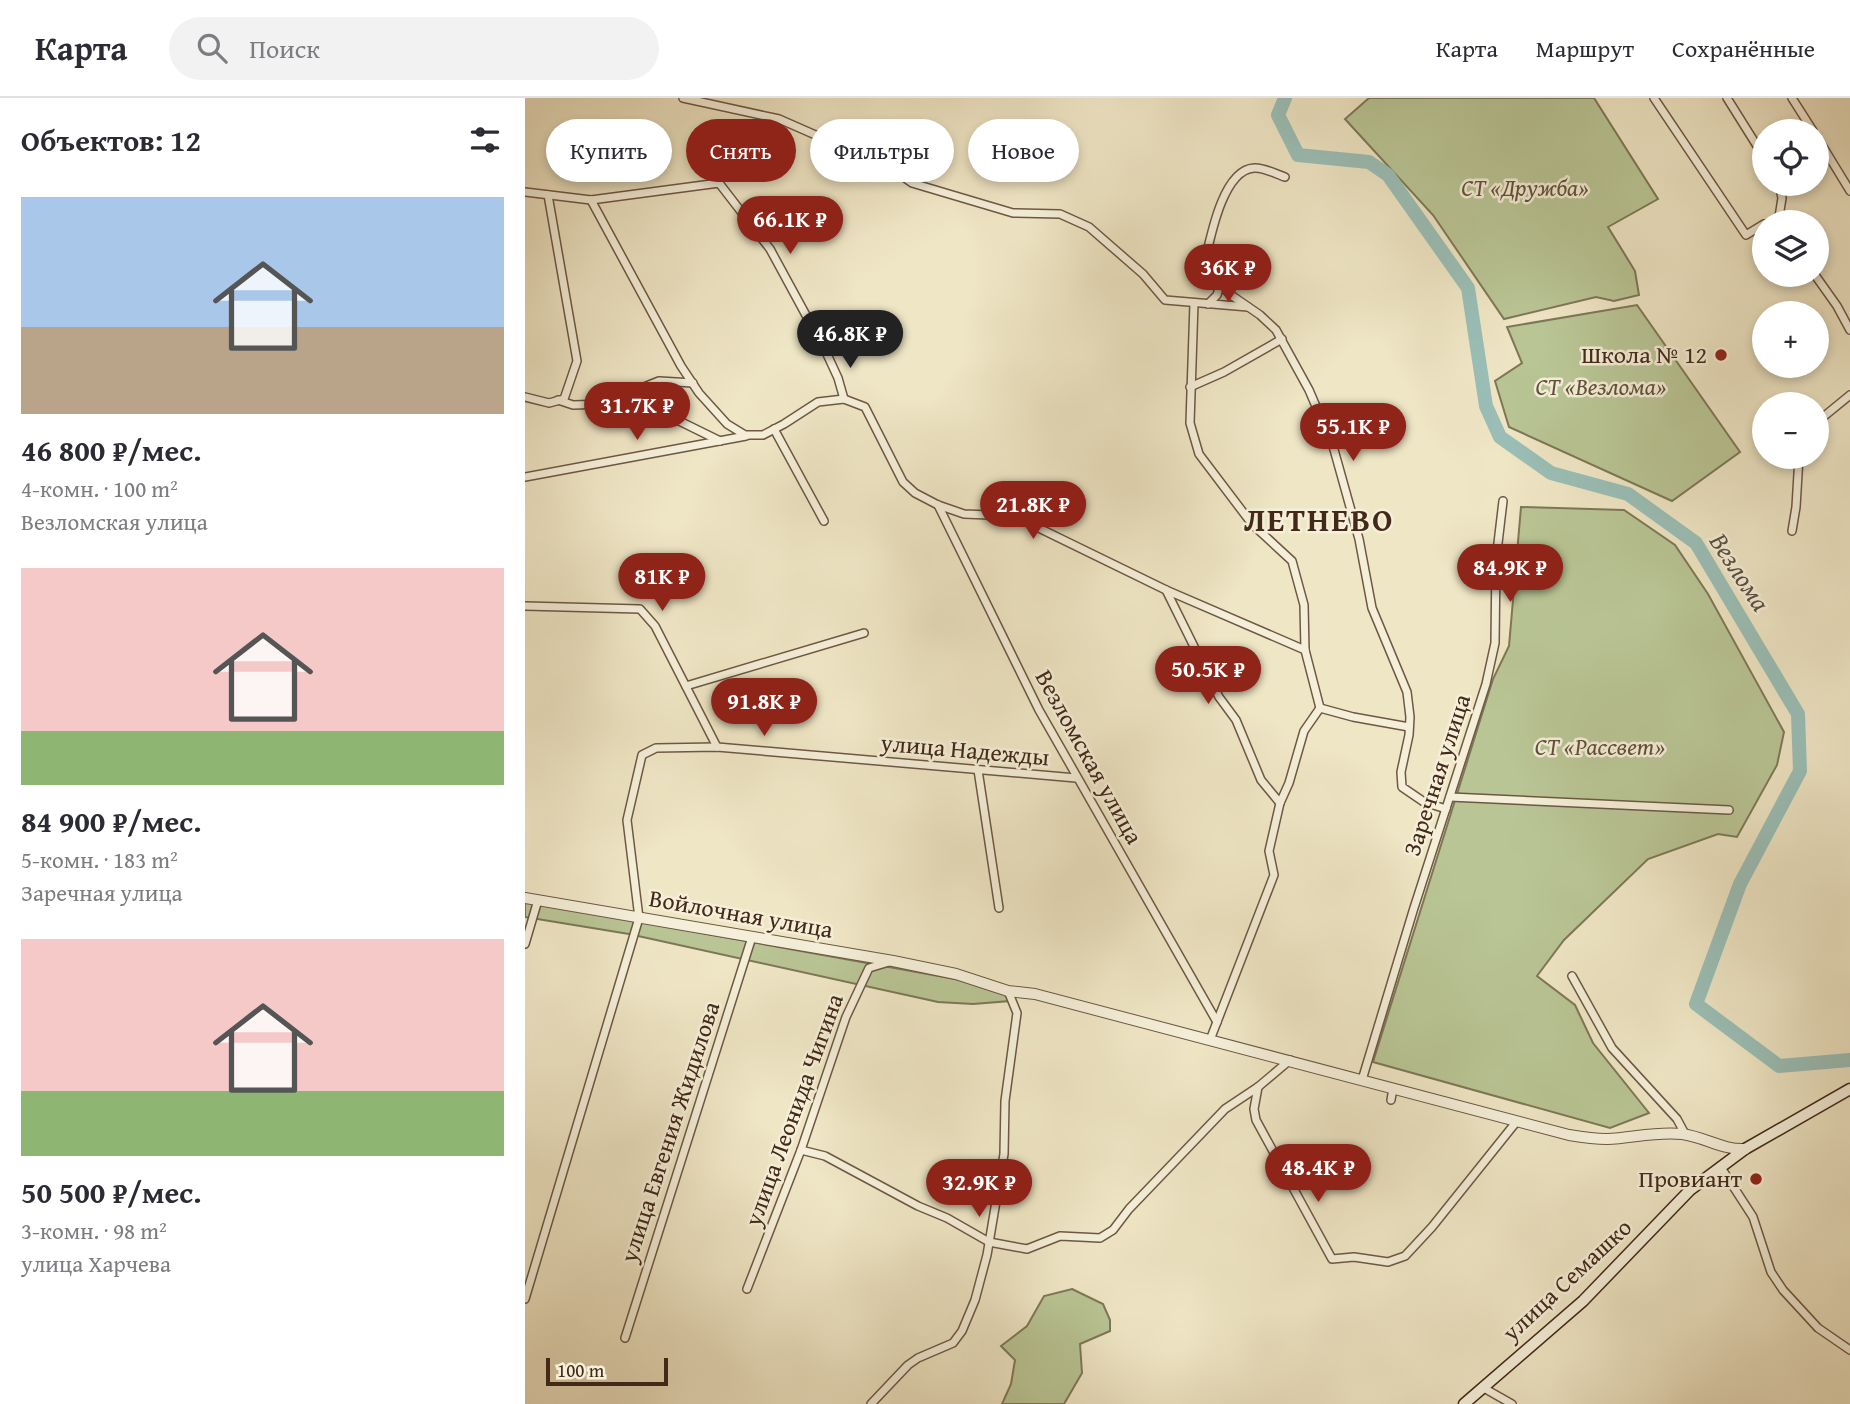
<!DOCTYPE html>
<html lang="ru">
<meta charset="utf-8">
<style>
:root{--surface:#fff;--page:#f2f2f3;--text:#2b2b33;--muted:#7c7c81;--line:#e1e1e2;--accent:#8f2418}
body{margin:0;font-family:"Gentium Book Plus",serif;background:var(--page);color:var(--text);height:100vh;display:flex;flex-direction:column;font-size:26px;white-space:nowrap}
*{box-sizing:border-box;margin:0}
p{font-size:23px;color:var(--muted)}
.icon{flex:none;width:38px;height:38px;fill:none;stroke:currentColor;stroke-width:2;stroke-linecap:round;stroke-linejoin:round}
.map{position:relative;flex:1;overflow:hidden}
.details{display:flex;flex-direction:column;background:var(--surface);width:525px}
.details>*{flex:none}
.guide{position:absolute;left:21px;top:21px;width:665px;height:63px;display:flex;gap:14px}
.controls{position:absolute;left:1227px;top:21px;display:grid;gap:14px}
.controls a{display:grid;place-items:center;width:77px;height:77px;border-radius:50%;background:var(--surface);box-shadow:0 4px 10px #0003;font-size:35px}
.scale{position:absolute;left:21px;bottom:18px;width:122px;box-sizing:border-box;padding-left:7px;border:4px solid #422918;border-top:0;font-size:19px;line-height:24px;white-space:nowrap;color:#422918;-webkit-text-stroke:5px #f5efd9;paint-order:stroke}
.price{position:absolute;translate:-50% -60px;padding:0 16px;border-radius:24px;background:var(--accent);color:#fff;font-size:23px;line-height:46px;filter:drop-shadow(0 2px 4px #0008)}
.price::after{content:'';position:absolute;left:50%;top:42px;width:21px;height:16px;margin-left:-10px;background:inherit;clip-path:polygon(0 0,100% 0,50% 100%)}
.price.active{background:#222;color:#fff}
ul{padding:0;list-style:none}
li{display:grid;align-content:center;gap:14px;height:371px;padding:0 21px}
li span{display:grid;place-items:center;height:217px;border-radius:0px;color:#555}
li>.icon{margin-inline-start:auto}
span .icon{width:126px;height:126px;fill:#fffc;stroke-width:1}
li b{font-size:30px}
h2{display:flex;justify-content:space-between;align-items:center;height:84px;padding:0 21px;font-size:30px}
.tag{padding:0 24px;border-radius:32px;background:var(--surface);box-shadow:0 4px 10px #0003;font-size:24px;line-height:63px}
.tag.active{background:var(--accent);color:#fff}
header{display:flex;align-items:center;gap:42px;box-sizing:border-box;height:98px;padding:0 35px;background:var(--surface);border-bottom:2px solid var(--line)}
header strong{font-size:33px}
nav{display:flex;gap:38px;margin-inline-start:auto;font-size:24px}
.search{width:490px;height:63px;background:var(--page);display:flex;align-items:center;gap:18px;box-sizing:border-box;padding:0 24px;border-radius:38px;color:var(--muted);font-size:26px}
main{display:flex;flex:1;min-height:0}
.map>svg:first-child{display:block}
</style>
<header>
<strong>Карта</strong>
<div class="search"><svg class="icon" aria-label="search" viewBox="0 0 24 24"><circle cx="10" cy="10" r="6"/><path d="M15 15l6 6"/></svg>Поиск</div>
<nav><a>Карта</a><a>Маршрут</a><a>Сохранённые</a></nav>
</header>
<main>
<section class="details">
<h2>Объектов: 12<svg class="icon" aria-label="filters" viewBox="0 0 24 24"><path d="M4 7h16M4 17h16"/><circle cx="9" cy="7" r="2"/><circle cx="15" cy="17" r="2"/></svg></h2>
<ul>
<li><span style="background:linear-gradient(#a9c7e8 60%,#b9a48a 0)"><svg class="icon" aria-label="home" viewBox="0 0 24 24"><path d="M3 11l9-7 9 7M6 9v11h12V9"/></svg></span><div><b>46 800 ₽/мес.</b><p>4-комн. · 100 m²</p><p>Везломская улица</p></div></li>
<li><span style="background:linear-gradient(#f6c9c9 75%,#8fb573 0)"><svg class="icon" aria-label="home" viewBox="0 0 24 24"><path d="M3 11l9-7 9 7M6 9v11h12V9"/></svg></span><div><b>84 900 ₽/мес.</b><p>5-комн. · 183 m²</p><p>Заречная улица</p></div></li>
<li><span style="background:linear-gradient(#f6c9c9 70%,#8fb573 0)"><svg class="icon" aria-label="home" viewBox="0 0 24 24"><path d="M3 11l9-7 9 7M6 9v11h12V9"/></svg></span><div><b>50 500 ₽/мес.</b><p>3-комн. · 98 m²</p><p>улица Харчева</p></div></li>
</ul>
</section>
<div class="map">
<svg width="1325" height="1306" viewBox="0 0 1325 1306">
<rect width="100%" height="100%" fill="#efe6c5"/>
<filter id="stains"><feTurbulence type="fractalNoise" baseFrequency=".00286" numOctaves="4"/><feColorMatrix values="0 0 0 0 .2 0 0 0 0 .09 0 0 0 0 .02 0 0 0 .5 -.17"/></filter>
<radialGradient id="worn" r=".72"><stop offset=".6" stop-color="#630" stop-opacity="0"/><stop offset="1" stop-color="#630" stop-opacity=".3"/></radialGradient>
<g fill="#b9c595" stroke="#7e7756" stroke-width="2">
<polygon points="844,0 1069,0 1133,101 1083,129 1110,173 1114,197 1089,203 1071,199 979,221 908,117 820,21"/>
<polygon points="1112,207 1215,354 1147,403 984,329 970,283 997,265 982,229"/>
<polygon points="996,409 1099,412 1150,447 1183,496 1259,634 1252,667 1212,739 1193,736 1123,761 1039,842 1012,878 1050,907 1068,945 1124,1015 1085,1030 848,964 968,581 984,548"/>
<polygon points="0,803 441,883 483,893 485,903 448,906 413,904 104,836 0,819"/>
<polygon points="547,1191 578,1206 585,1222 585,1233 555,1246 557,1275 539,1306 477,1306 486,1286 490,1262 476,1248 502,1228 519,1198"/>
</g>
<g fill="none" stroke-linecap="round" stroke-linejoin="round">
<polyline stroke="#9abfb7" stroke-width="14" points="760,0 753,17 773,57 844,64 863,77 943,190 961,308 975,339 1026,375 1103,396 1171,445 1273,616 1275,673 1215,786 1171,906 1254,968 1325,962"/>
<defs>
<g id="minor">
<polyline points="158,0 254,21 311,46 343,54 387,85 488,115 535,116 564,129 618,176 640,202 723,209"/>
<polyline points="1129,0 1221,137 1239,126"/>
<polyline points="1202,0 1239,59"/>
<polyline points="1267,0 1288,33"/>
<polyline points="1292,39 1325,93"/>
<path d="M760 79C751 76 738 69 729 70 696 72 684 147 678 172L706 197 735 217 751 232 784 292 808 348 834 441 847 510 882 594 885 619 884 637 876 674 877 689 899 704 921 711"/>
<polyline points="1254,86 1257,100 1254,119"/>
<polyline points="0,94 66,102 194,85 245,151 301,254 313,280 319,301"/>
<polyline points="66,102 156,268 174,295 202,326 220,337 238,337 259,326 293,304 319,301 340,309 378,384 390,395 413,407 439,416 489,418 641,492 780,552"/>
<polyline points="1290,177 1312,208 1325,232"/>
<polyline points="669,205 665,325 674,356 727,426 767,463 779,507 780,552 795,610"/>
<polyline points="683,206 692,197 695,187"/>
<polyline points="665,289 699,274 757,241"/>
<polyline points="0,299 24,305 39,301 52,263 23,97"/>
<polyline points="33,302 48,307 82,306 136,314 195,343"/>
<polyline points="82,304 134,283 168,285"/>
<polyline points="1292,324 1325,297"/>
<polyline points="249,331 299,423"/>
<polyline points="0,379 221,338"/>
<polyline points="413,407 514,612 692,924"/>
<polyline points="1267,433 1271,409 1274,359"/>
<polyline points="641,492 694,599 711,622 736,682 755,705"/>
<polyline points="0,508 115,511 130,528 192,649"/>
<polyline points="161,588 339,535"/>
<polyline points="453,672 474,810"/>
<polyline points="925,699 1204,712"/>
<polyline points="0,846 13,802"/>
<polyline points="1047,878 1087,950 1152,1021 1160,1036"/>
<polyline points="685,942 749,777 744,753 755,705 764,685 779,633 795,610 828,619 884,629"/>
<polyline points="837,982 888,813 961,586 970,545 971,462 978,403"/>
<polyline points="733,989 729,1011 731,1022 807,1161 829,1159 863,1164 880,1158 907,1129 992,1023"/>
<polyline points="866,1002 868,990"/>
<polyline points="276,1052 300,1058 393,1108 422,1120 464,1144 502,1151 535,1138 575,1140 588,1132 604,1111 700,1011 733,989 765,962"/>
<polyline points="1195,1068 1228,1119 1246,1174 1258,1192 1293,1230 1325,1252"/>
<polyline points="222,1191 276,1052 321,919 344,870 364,864"/>
<polyline points="0,1201 114,820 102,722 117,657 131,650 192,649 551,680"/>
<polyline points="100,1240 227,839"/>
<polyline points="957,1289 987,1306"/>
<polyline points="346,1306 383,1267 393,1260 428,1245 437,1233 450,1202 462,1157 479,1056 480,1003 492,915 483,893"/>
</g>
<path id="tertiary" d="M0 800 368 863 431 876 483 893 510 896 1044 1037C1056 1039 1069 1041 1082 1041 1107 1040 1132 1033 1157 1036 1180 1039 1197 1052 1220 1051"/>
<polyline id="secondary" points="939,1306 1058,1203 1165,1092 1220,1051 1325,991"/>
</defs>
<use href="#minor" stroke="#6d5843" stroke-width="10"/>
<use href="#tertiary" stroke="#6d5843" stroke-width="12"/>
<use href="#secondary" stroke="#422918" stroke-width="13"/>
<use href="#minor" stroke="#f5efd9" stroke-width="7"/>
<use href="#tertiary" stroke="#f5efd9" stroke-width="10"/>
<use href="#secondary" stroke="#f5efd9" stroke-width="10"/>
</g>
<g fill="#8f2418" stroke="#f5efd9" stroke-width="2.5">
<circle cx="1196" cy="257" r="7"/>
<circle cx="1231" cy="1081" r="7"/>
</g>
<g text-anchor="middle" stroke-width="5" stroke-linejoin="round" paint-order="stroke">
<g font-size="24" font-style="italic" fill="#605037" stroke="#f5efd9">
<text x="1000" y="98">СТ «Дружба»</text>
<text x="1076" y="297">СТ «Везлома»</text>
<text x="1075" y="657">СТ «Рассвет»</text>
</g>
<g font-size="24" fill="#422918" stroke="#f5efd9" text-anchor="end">
<text x="1182" y="265">Школа № 12</text>
<text x="1217" y="1089">Провиант</text>
</g>
<g font-size="24" fill="#422918" stroke="#f5efd9">
<text transform="translate(440 652) rotate(5)" y="8">улица Надежды</text>
<text transform="translate(564 659) rotate(61)" y="8">Везломская улица</text>
<text transform="translate(912 677) rotate(-72)" y="8">Заречная улица</text>
<text transform="translate(216 816) rotate(10)" y="8">Войлочная улица</text>
<text transform="translate(269 1012) rotate(-70)" y="8">улица Леонида Чигина</text>
<text transform="translate(145 1034) rotate(-72)" y="8">улица Евгения Жидилова</text>
<text transform="translate(1042 1182) rotate(-43)" y="8">улица Семашко</text>
</g>
<g font-size="26" font-style="italic" fill="#584e40" stroke="#f5efd9">
<text transform="translate(1215 474) rotate(57)" y="9">Везлома</text>
</g>
<g font-size="32" font-weight="bold" letter-spacing="2" fill="#422918" stroke="#f5efd9">
<text x="794" y="433">ЛЕТНЕВО</text>
</g>
</g>
<rect width="100%" height="100%" filter="url(#stains)"/>
<rect width="100%" height="100%" fill="url(#worn)"/>
</svg>
<div class="controls">
<a><svg class="icon" aria-label="locate" viewBox="0 0 24 24"><circle cx="12" cy="12" r="6"/><path d="M12 2v4M12 18v4M2 12h4M18 12h4"/></svg></a>
<a><svg class="icon" aria-label="layers" viewBox="0 0 24 24"><path d="M12 4l9 5-9 5-9-5zM3 14l9 5 9-5"/></svg></a>
<a>+</a>
<a>−</a>
</div>
<div class="scale">100 m</div>
<b class="price" style="left:265px;top:158px">66.1K ₽</b>
<b class="price" style="left:703px;top:206px">36K ₽</b>
<b class="price active" style="left:325px;top:272px">46.8K ₽</b>
<b class="price" style="left:112px;top:344px">31.7K ₽</b>
<b class="price" style="left:828px;top:365px">55.1K ₽</b>
<b class="price" style="left:508px;top:443px">21.8K ₽</b>
<b class="price" style="left:985px;top:506px">84.9K ₽</b>
<b class="price" style="left:137px;top:515px">81K ₽</b>
<b class="price" style="left:683px;top:608px">50.5K ₽</b>
<b class="price" style="left:239px;top:640px">91.8K ₽</b>
<b class="price" style="left:793px;top:1106px">48.4K ₽</b>
<b class="price" style="left:454px;top:1121px">32.9K ₽</b>
<div class="guide">
<a class="tag">Купить</a>
<a class="tag active">Снять</a>
<a class="tag">Фильтры</a>
<a class="tag">Новое</a>
</div>
</div>
</main>
